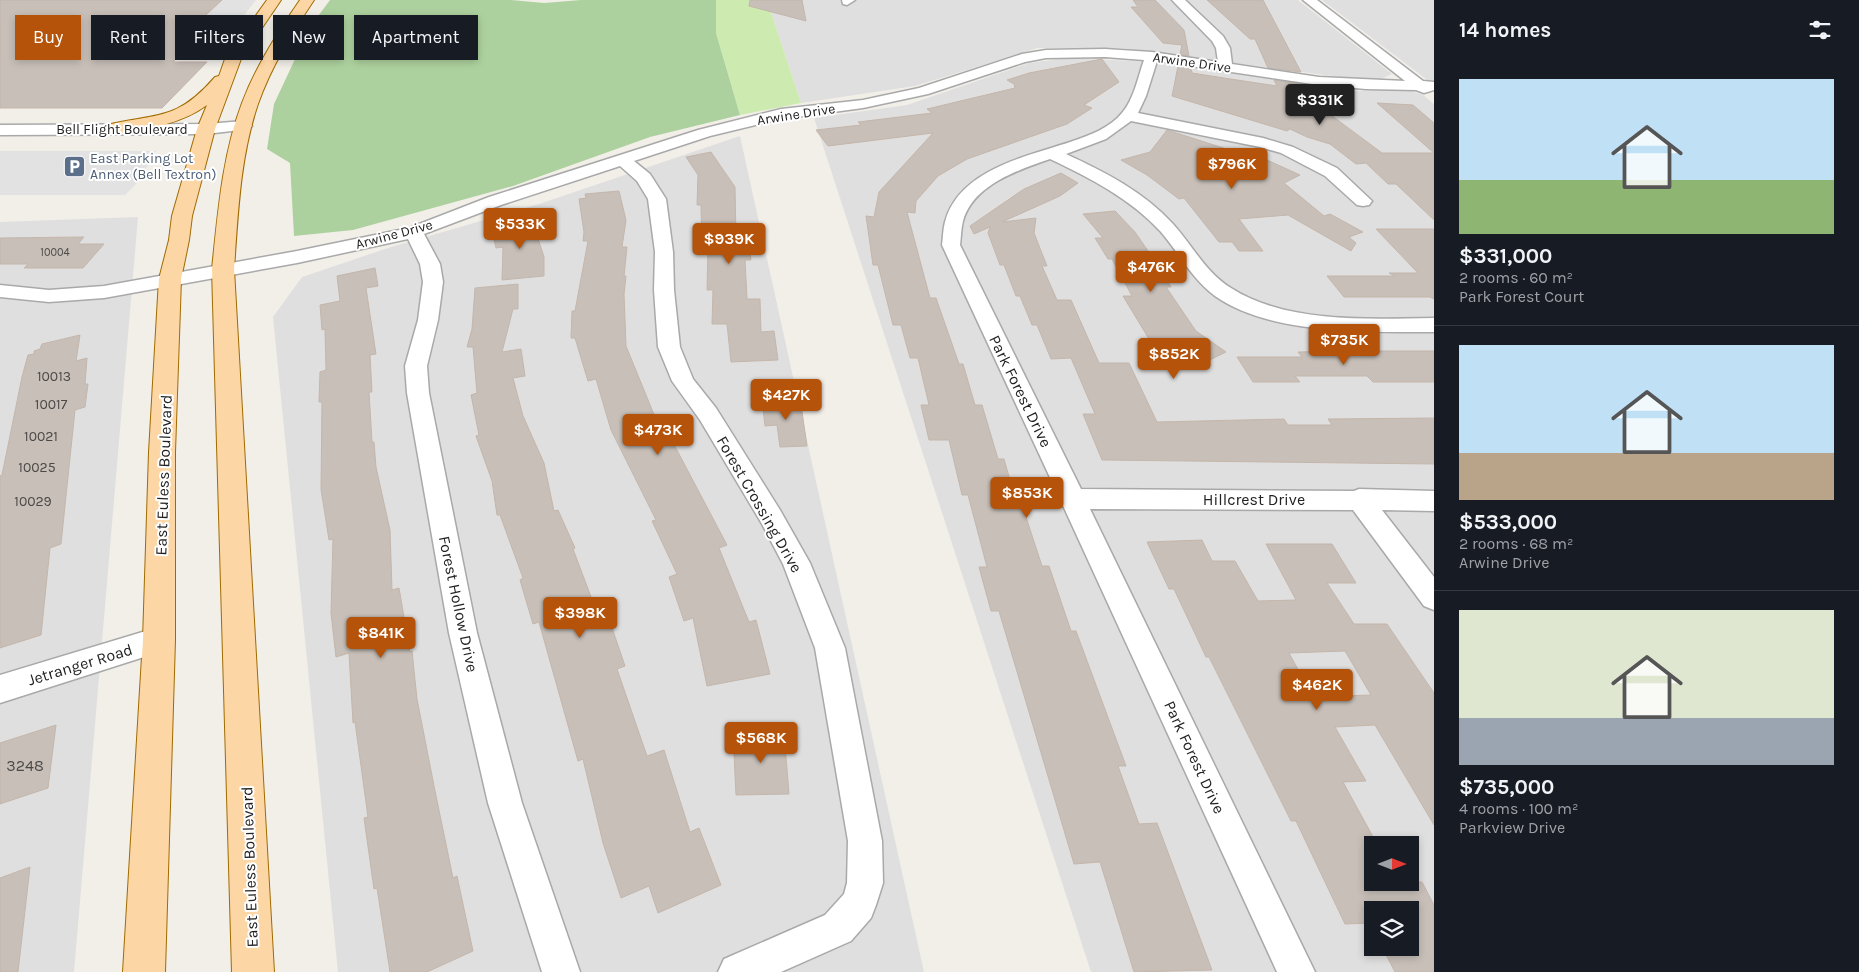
<!DOCTYPE html>
<meta charset="utf-8">
<style>
:root{--surface:#171b24;--page:#242831;--text:#f1f3f6;--muted:#9ea1a6;--line:#363941;--accent:#b45309}
body{margin:0;font-family:Karla,sans-serif;background:var(--page);color:var(--text);height:100vh;display:flex;flex-direction:column;font-size:19px;white-space:nowrap}
*{box-sizing:border-box;margin:0}
p{font-size:16px;color:var(--muted)}
.icon{flex:none;width:28px;height:28px;fill:none;stroke:currentColor;stroke-width:2;stroke-linecap:round;stroke-linejoin:round}
.map{position:relative;flex:1;overflow:hidden}
.details{display:flex;flex-direction:column;background:var(--surface);width:425px}
.details>*{flex:none}
.top-card{position:absolute;left:15px;top:15px;width:475px;height:45px;display:flex;gap:10px}
.needle{width:32px;rotate:90deg}
.fabs{position:absolute;left:1364px;top:836px;display:grid;gap:10px}
.fabs a{display:grid;place-items:center;width:55px;height:55px;border-radius:0px;background:var(--surface);box-shadow:0 2px 8px #0003;font-size:25px}
.price{position:absolute;translate:-50% -42px;padding:0 11px;border-radius:5px;background:var(--accent);color:#fff;font-size:16px;line-height:32px;filter:drop-shadow(0 1px 2px #0008)}
.price::after{content:'';position:absolute;left:50%;top:30px;width:15px;height:11px;margin-left:-8px;background:inherit;clip-path:polygon(0 0,100% 0,50% 100%)}
.price.on{background:#222;color:#fff}
ul{padding:0;list-style:none}
li{display:grid;align-content:center;gap:10px;height:265px;padding:0 25px}
li+li{border-top:1px solid var(--line)}
li span{display:grid;place-items:center;height:155px;border-radius:0px;color:#555}
li>.icon{margin-inline-start:auto}
span .icon{width:90px;height:90px;fill:#fffc;stroke-width:1}
li b{font-size:21px}
h2{display:flex;justify-content:space-between;align-items:center;height:60px;padding:0 25px;font-size:21px}
.pill{padding:0 18px;border-radius:0px;background:var(--surface);box-shadow:0 2px 8px #0003;font-size:18px;line-height:45px}
.pill.on{background:var(--accent);color:#fff}
main{display:flex;flex:1;min-height:0}
.map>svg:first-child{display:block}
</style>
<main>
<div class="map">
<svg width="1434" height="972" viewBox="0 0 1434 972">
<rect width="100%" height="100%" fill="#f2efe9"/>
<g fill="#e0dfdf" fill-rule="evenodd">
<polygon points="767,0 1298,0 1392,74 1381,79 1347,78 1122,48 1038,48 915,86 801,103"/>
<polygon points="1322,0 1434,0 1434,85"/>
<path d="M1067 58 1176 63 1305 85 1356 91 1409 90 1423 95 1434 104V972H1091L814 118 907 105 1029 63ZM1372 845H1410V882H1372ZM1372 910H1410V948H1372Z"/>
<polygon points="740,136 924,972 338,972 273,317 302,277 388,248 539,204"/>
<polygon points="138,217 74,972 0,972 0,222"/>
</g>
<polygon fill="#cdebb0" points="716,0 767,0 801,103 740,115 716,33"/>
<polygon fill="#add19e" points="330,0 511,0 544,3 581,0 716,0 716,33 740,115 650,137 513,186 353,230 294,236 290,163 267,149 274,104 310,27"/>
<g fill="#e2e2e2">
<polygon points="222,0 256,0 221,44 192,44 209,27 193,27"/>
<polygon points="0,151 156,151 139,181 125,195 0,195"/>
</g>
<g fill="#c7bfb8" stroke="#c4b6ab" fill-rule="evenodd">
<polygon points="0,0 222,0 193,27 210,27 173,62 207,62 162,108 0,108"/>
<polygon points="750,0 802,0 806,21 749,6"/>
<polygon points="1133,0 1155,0 1184,30 1189,56 1180,54 1182,45 1163,43 1131,7 1138,7"/>
<polygon points="1207,0 1263,0 1301,72 1268,68 1255,39 1250,39"/>
<polygon points="1102,59 1119,82 1084,105 1092,108 1067,124 967,159 938,176 916,201 915,213 907,212 930,298 936,298 959,364 963,364 975,405 982,405 998,459 1004,459 1018,508 1023,508 1042,566 1049,566 1071,631 1076,631 1126,766 1118,766 1139,824 1157,823 1212,970 1134,972 1100,862 1074,864 999,611 991,611 979,567 987,567 968,495 962,495 949,440 929,440 921,405 929,405 918,358 910,358 901,325 893,325 878,265 873,265 866,216 874,217 879,192 933,133 828,146 816,130 861,125 858,122 932,113 927,109 1015,88 1014,84 1007,80 1029,73"/>
<polygon points="1178,66 1191,68 1192,73 1224,78 1277,86 1274,80 1308,85 1320,107 1382,153 1434,153 1377,103 1413,105 1434,123 1434,220 1396,184 1388,184 1366,163 1356,164 1330,144 1307,137 1290,129 1287,131 1172,96"/>
<polygon points="1167,130 1264,161 1267,160 1300,175 1284,183 1324,216 1330,214 1363,232 1349,237 1356,243 1351,251 1288,215 1239,219 1263,251 1239,251 1232,242 1219,242 1184,198 1179,199 1147,175 1121,160 1150,152"/>
<polygon points="711,152 735,187 736,237 748,237 751,260 745,260 747,299 760,299 761,332 774,331 778,360 731,362 727,324 712,324 713,290 707,290 708,248 702,248 701,205 697,205 698,175 686,157"/>
<polygon points="1061,173 1078,183 1060,196 1002,222 1036,218 1034,233 1047,266 1042,266 1057,300 1071,300 1099,363 1129,363 1157,422 1284,419 1288,425 1332,425 1328,419 1434,418 1434,464 1102,460 1083,414 1095,414 1071,358 1051,359 1037,325 1032,325 1020,296 1016,296 1004,265 1000,265 988,233 990,227 974,234 970,226 1024,189"/>
<polygon points="619,191 626,220 622,247 627,247 624,276 626,276 624,294 626,346 655,417 659,416 727,545 719,548 749,622 756,620 770,674 707,686 693,618 684,621 669,577 677,574 652,521 656,520 611,430 596,379 588,381 575,338 571,338 572,311 575,311 588,241 583,241 584,232 579,199 586,198 585,194"/>
<polygon points="1115,211 1135,232 1157,264 1171,287 1166,287 1196,331 1226,352 1195,367 1190,367 1149,339 1123,296 1132,296 1112,259 1108,259 1095,238 1103,238 1083,214"/>
<polygon points="532,220 544,257 544,276 502,280 503,247 496,248 491,227"/>
<polygon points="1376,229 1434,229 1434,299 1430,297 1344,297 1327,276 1395,276 1389,273 1418,273"/>
<polygon points="84,237 78,244 104,244 83,268 24,268 28,264 0,264 0,238"/>
<polygon points="375,268 378,286 366,288 376,354 370,355 372,392 369,392 372,442 374,442 376,467 390,530 392,590 399,588 410,652 412,651 417,699 435,791 453,878 457,876 473,951 427,972 390,972 377,888 374,889 364,818 368,817 355,722 353,723 349,653 336,657 331,613 333,539 329,540 321,489 322,402 319,402 320,372 326,370 325,329 322,330 320,305 340,301 337,276"/>
<polygon points="518,284 518,309 513,309 502,352 521,349 525,376 513,378 523,416 544,463 554,511 558,510 575,548 573,549 599,618 608,616 625,666 617,669 647,756 664,750 690,832 699,828 721,885 658,913 649,886 621,898 603,843 583,759 578,761 539,622 533,624 520,580 523,578 500,515 497,515 492,481 476,436 479,435 471,395 477,393 473,347 467,347 472,329 475,288"/>
<polygon points="80,335 76,361 87,358 85,384 88,384 85,407 75,410 61,544 50,548 41,635 0,648 0,476 2,475 22,377 28,355 34,354 34,351 40,349 42,344"/>
<polygon points="1348,351 1434,351 1434,382 1373,382 1367,376 1295,376 1300,382 1253,382 1237,357 1302,357 1298,352"/>
<polygon points="800,398 807,446 780,447 777,425 765,426 762,399"/>
<path d="M1202 540 1212 561H1235L1258 601 1296 600 1266 544H1332L1356 583H1327L1354 624H1387L1434 693V825L1375 725 1335 727 1366 781 1343 782 1372 835V882H1422L1434 905V972H1395L1383 949 1410 948V910H1372V923L1345 924 1296 821H1291L1209 657H1206L1174 589H1169L1147 542ZM1345 651 1371 695 1313 697 1289 653Z"/>
<polygon points="56,725 48,788 0,804 0,743"/>
<polygon points="784,732 789,794 736,795 733,733"/>
<polygon points="30,867 18,972 0,972 0,878"/>
</g>
<g fill="none" stroke-linecap="round" stroke-linejoin="round">
<defs>
<g id="minor">
<polygon points="842,0 855,0 847,5 843,4"/>
<path d="M1172 0H1185L1223 36 1230 48 1232 64 1319 77 1405 81 1303 0H1317L1423 81 1434 82V90L1424 93 1416 90 1366 89 1319 85 1157 61 1146 96 1138 113 1263 138 1293 147 1337 168 1372 201 1369 205 1363 206 1357 205 1325 176 1281 153 1260 147 1131 121 1106 139 1066 154C1105 172 1144 192 1173 224 1192 245 1206 273 1231 288 1287 324 1370 319 1434 318V332C1369 332 1270 335 1215 296 1192 279 1179 253 1161 232 1131 199 1090 178 1050 159 1018 170 973 185 963 221 961 229 961 237 960 245L1081 489 1354 491 1359 489 1434 491V511L1382 510 1434 577V610L1424 606 1353 510 1090 509 1315 972H1277L1060 499 942 245C943 238 943 229 945 222 959 169 1029 156 1073 141 1090 135 1110 128 1122 113 1134 99 1138 77 1144 60L1105 57 1046 58 1025 62 928 94 863 108 781 119 710 136 634 161 650 174 666 199 673 252 674 290 680 347 693 379 716 408 780 510 810 563 845 648 882 841 883 883 876 905 871 918 851 941 781 972H718L724 959 825 915 844 894 847 883 848 841 815 648 783 564 762 524 700 420 672 381 658 347 654 290 655 252 648 199 637 181 620 166 501 205 424 234 440 264 443 282 438 320 427 366 429 393 477 633 522 803 580 972H542L488 803 449 633 407 393 405 366 418 320 423 282 420 264 408 239 297 263 104 298 49 302 0 297V285L49 290 104 286 297 251 409 228 489 197 698 130 781 109 863 100 919 88 1022 54 1046 50 1105 49 1152 52 1218 62 1216 48 1212 41Z"/>
<polygon points="244,121 249,123 252,126 249,129 206,134 0,135 0,125 206,124"/>
<polygon points="159,627 169,631 174,640 169,649 0,703 0,675"/>
</g>
<g id="major">
<path d="M267 0H281L241 59 215 129 192 216 189 240 181 279 175 452V640L165 972H123L143 640 149 452 159 279 169 240 172 216 197 129 207 105C180 125 146 129 113 134L107 133 104 129 107 125C158 113 177 121 215 77L219 76 225 59Z"/>
<path d="M300 0H314C292 33 271 67 258 104 240 157 238 214 234 269L274 972H232L212 269C218 213 222 156 242 103 256 66 278 32 300 0Z"/>
</g>
</defs>
<use href="#minor" stroke="#a9a9a9" stroke-width="3"/>
<use href="#major" stroke="#a06b00" stroke-width="2"/>
<use href="#minor" fill="#fff" fill-rule="evenodd"/>
<use href="#major" fill="#fcd6a4" fill-rule="evenodd"/>
</g>
<defs>
<symbol id="parking-square" viewBox="-11 -11 22 22"><rect x="-9" y="-9" width="18" height="18" rx="4" fill="#5c6f8a" stroke="#fff"/><path d="M-3.5-5.5H1a3.5 3.5 0 0 1 0 7H-1V5.5H-3.5ZM-1-3.4V-.6H.8a1.4 1.4 0 0 0 0-2.8Z" fill="#fff"/></symbol>
</defs>
<g fill-rule="evenodd">
<use href="#parking-square" x="62" y="154" width="25" height="25"/>
</g>
<g text-anchor="middle" stroke-width="4" stroke-linejoin="round" paint-order="stroke">
<g font-size="11" fill="#4b4948">
<text x="55" y="256">10004</text>
</g>
<g font-size="14" fill="#222" stroke="#fff">
<text transform="translate(1192 62) rotate(8)" y="5">Arwine Drive</text>
<text transform="translate(796 114) rotate(-9)" y="5">Arwine Drive</text>
<text x="122" y="134">Bell Flight Boulevard</text>
<text transform="translate(394 234) rotate(-15)" y="5">Arwine Drive</text>
</g>
<g font-size="14" fill="#4e5e75" stroke="#fff" text-anchor="start">
<text x="90" y="163">East Parking Lot<tspan x="90" dy="16">Annex (Bell Textron)</tspan></text>
</g>
<g font-size="14" fill="#4b4948">
<text x="54" y="381">10013</text>
<text x="51" y="409">10017</text>
<text x="41" y="441">10021</text>
<text x="37" y="472">10025</text>
<text x="33" y="506">10029</text>
</g>
<g font-size="16" fill="#222" stroke="#fff">
<text transform="translate(1021 391) rotate(64)" y="6">Park Forest Drive</text>
<text transform="translate(163 475) rotate(-88)" y="6">East Euless Boulevard</text>
<text x="1254" y="505">Hillcrest Drive</text>
<text transform="translate(760 504) rotate(60)" y="6">Forest Crossing Drive</text>
<text transform="translate(459 604) rotate(78)" y="6">Forest Hollow Drive</text>
<text transform="translate(80 664) rotate(-17)" y="6">Jetranger Road</text>
<text transform="translate(1195 757) rotate(65)" y="6">Park Forest Drive</text>
<text transform="translate(249 867) rotate(-92)" y="6">East Euless Boulevard</text>
</g>
<g font-size="16" fill="#4b4948">
<text x="25" y="771">3248</text>
</g>
</g>
</svg>
<div class="fabs">
<a><svg class="needle" viewBox="-14 -14 28 28"><path d="M0-13l5 13h-10z" fill="#e53935"/><path d="M0 13l5-13h-10z" fill="#9ea1a6"/></svg></a>
<a><svg class="icon" aria-label="layers" viewBox="0 0 24 24"><path d="M12 4l9 5-9 5-9-5zM3 14l9 5 9-5"/></svg></a>
</div>
<b class="price on" style="left:1320px;top:126px">$331K</b>
<b class="price" style="left:1232px;top:190px">$796K</b>
<b class="price" style="left:520px;top:250px">$533K</b>
<b class="price" style="left:729px;top:265px">$939K</b>
<b class="price" style="left:1151px;top:293px">$476K</b>
<b class="price" style="left:1344px;top:366px">$735K</b>
<b class="price" style="left:1174px;top:380px">$852K</b>
<b class="price" style="left:786px;top:421px">$427K</b>
<b class="price" style="left:658px;top:456px">$473K</b>
<b class="price" style="left:1027px;top:519px">$853K</b>
<b class="price" style="left:580px;top:639px">$398K</b>
<b class="price" style="left:381px;top:659px">$841K</b>
<b class="price" style="left:1317px;top:711px">$462K</b>
<b class="price" style="left:761px;top:764px">$568K</b>
<div class="top-card">
<a class="pill on">Buy</a>
<a class="pill">Rent</a>
<a class="pill">Filters</a>
<a class="pill">New</a>
<a class="pill">Apartment</a>
</div>
</div>
<section class="details">
<h2>14 homes<svg class="icon" aria-label="filters" viewBox="0 0 24 24"><path d="M4 7h16M4 17h16"/><circle cx="9" cy="7" r="2"/><circle cx="15" cy="17" r="2"/></svg></h2>
<ul>
<li><span style="background:linear-gradient(#bfe0f5 65%,#8fb573 0)"><svg class="icon" aria-label="home" viewBox="0 0 24 24"><path d="M3 11l9-7 9 7M6 9v11h12V9"/></svg></span><div><b>$331,000</b><p>2 rooms · 60 m²</p><p>Park Forest Court</p></div></li>
<li><span style="background:linear-gradient(#bfe0f5 70%,#b9a48a 0)"><svg class="icon" aria-label="home" viewBox="0 0 24 24"><path d="M3 11l9-7 9 7M6 9v11h12V9"/></svg></span><div><b>$533,000</b><p>2 rooms · 68 m²</p><p>Arwine Drive</p></div></li>
<li><span style="background:linear-gradient(#dfe7d0 70%,#9aa5b1 0)"><svg class="icon" aria-label="home" viewBox="0 0 24 24"><path d="M3 11l9-7 9 7M6 9v11h12V9"/></svg></span><div><b>$735,000</b><p>4 rooms · 100 m²</p><p>Parkview Drive</p></div></li>
</ul>
</section>
</main>
